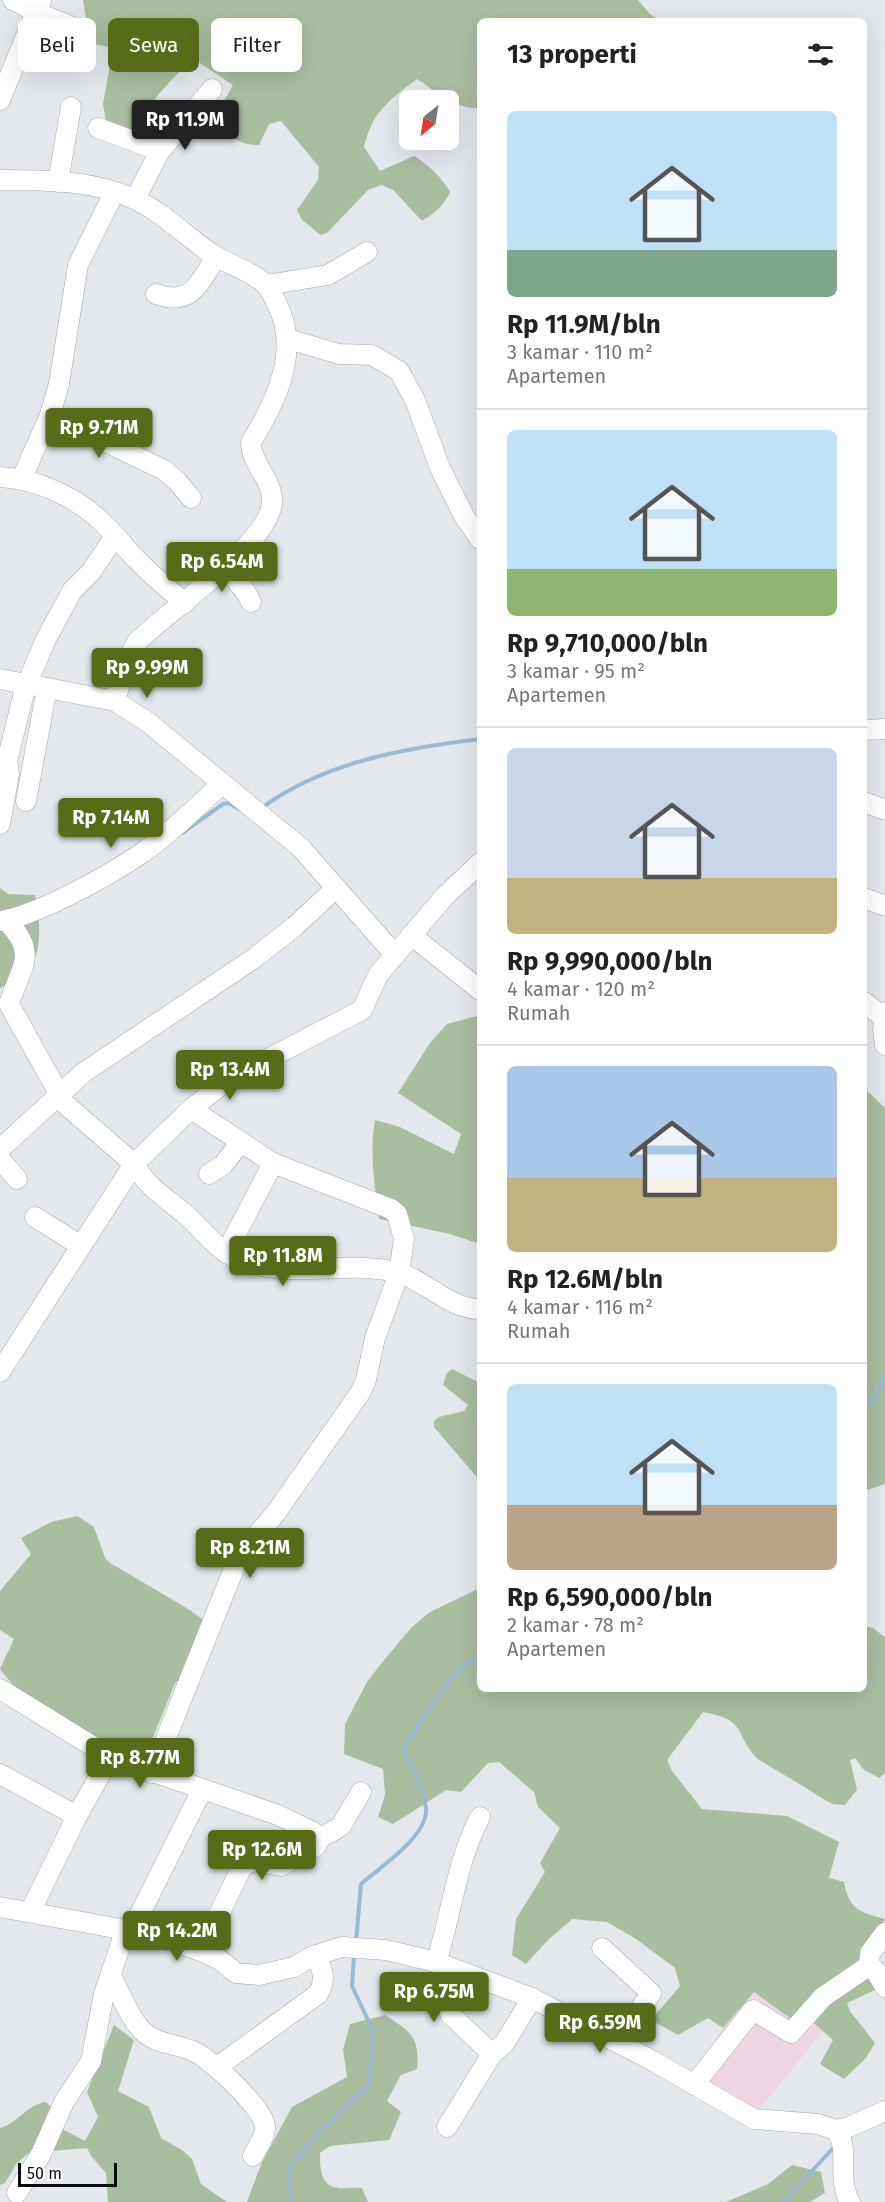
<!DOCTYPE html>
<html lang="id">
<meta charset="utf-8">
<style>
:root{--surface:#fff;--page:#f6f6f6;--text:#222;--muted:#767676;--line:#e0e0e0;--accent:#586b18}
body{margin:0;font-family:"Fira Sans",sans-serif;background:var(--page);color:var(--text);height:100vh;display:flex;flex-direction:column;font-size:22px;white-space:nowrap}
*{box-sizing:border-box;margin:0}
p{font-size:20px;color:var(--muted)}
.icon{flex:none;width:33px;height:33px;fill:none;stroke:currentColor;stroke-width:2;stroke-linecap:round;stroke-linejoin:round}
.map{position:relative;flex:1;overflow:hidden}
.sheet{position:absolute;left:477px;top:18px;width:390px;height:1674px;display:flex;flex-direction:column;background:var(--surface);border-radius:9px;box-shadow:0 6px 24px #0002}
.sheet>*{flex:none}
.guide{position:absolute;left:18px;top:18px;width:369px;height:54px;display:flex;gap:12px}
.needle{width:39px;rotate:210deg}
.buttons{position:absolute;left:399px;top:90px;display:grid;gap:12px}
.buttons a{display:grid;place-items:center;width:60px;height:60px;border-radius:9px;background:var(--surface);box-shadow:0 6px 24px #0002;font-size:30px}
.scale{position:absolute;left:18px;bottom:15px;width:99px;box-sizing:border-box;padding-left:6px;border:3px solid #0b0c0e;border-top:0;font-size:16px;line-height:21px;white-space:nowrap;color:#0b0c0e;-webkit-text-stroke:4px #fff;paint-order:stroke}
.price{position:absolute;translate:-50% -51px;padding:0 14px;border-radius:6px;background:var(--accent);color:#fff;font-size:20px;line-height:39px;filter:drop-shadow(0 2px 3px #0008)}
.price::after{content:'';position:absolute;left:50%;top:36px;width:18px;height:14px;margin-left:-9px;background:inherit;clip-path:polygon(0 0,100% 0,50% 100%)}
.price.on{background:#222;color:#fff}
ul{padding:0;list-style:none}
li{display:grid;align-content:center;gap:12px;height:318px;padding:0 30px}
li+li{border-top:2px solid var(--line)}
li span{display:grid;place-items:center;height:186px;border-radius:9px;color:#555}
li>.icon{margin-inline-start:auto}
span .icon{width:108px;height:108px;fill:#fffc;stroke-width:1}
li b{font-size:26px}
h2{display:flex;justify-content:space-between;align-items:center;height:72px;padding:0 30px;font-size:26px}
.pill{padding:0 21px;border-radius:9px;background:var(--surface);box-shadow:0 6px 24px #0002;font-size:21px;line-height:54px}
.pill.on{background:var(--accent);color:#fff}
.map>svg:first-child{display:block}
</style>
<div class="map">
<svg width="885" height="2202" viewBox="0 0 885 2202">
<rect width="100%" height="100%" fill="#e4e8ed"/>
<polygon fill="#eed7e2" points="754,1992 794,2022 807,2016 823,2031 754,2116 693,2077 723,2028"/>
<g fill="#a9bd9f">
<path d="M83 0H638L650 14 661 21H480V108C459 111 434 90 417 79 390 99 372 112 364 147L380 171 414 156C429 165 442 178 450 192 443 206 435 213 422 221L393 190 382 185 368 190 327 233 321 235 302 220 297 210 318 180 319 167 281 121 269 124 259 145C242 145 229 138 219 123L221 106 233 85 197 61H190C176 75 161 90 149 107 142 115 138 127 128 132L106 121 103 104 113 48 90 43Z"/>
<path d="M0 888 8 894 35 895C42 935 46 971 0 988Z"/>
<path d="M480 1015V1244L450 1234 379 1219C375 1186 369 1153 375 1120L400 1127 454 1154 461 1134 398 1093 430 1043 447 1024Z"/>
<polygon points="864,1088 885,1108 885,1484 864,1491"/>
<polygon points="452,1369 480,1383 480,1481 434,1427 434,1421 439,1417 464,1411 468,1405 443,1385 447,1373"/>
<path d="M77 1516 94 1527 105 1558 110 1563 185 1607 215 1628 190 1687 176 1681 144 1759C99 1739 28 1710 0 1669L14 1639 0 1630V1591L31 1554 21 1538 51 1522Z"/>
<path d="M480 1588V1689H864V1626L873 1628 885 1637V1773L879 1778 863 1769 855 1758 850 1760 857 1790 845 1805 832 1804 758 1759C733 1734 749 1720 703 1712L667 1760 672 1771 702 1809 787 1816 839 1842 829 1878 844 1882C849 1910 860 1912 885 1919L857 1964 877 1989 847 2003 850 2011 875 2043 866 2058 844 2079 820 2064 833 2040 807 2017 795 2022 754 1992 723 2028 708 2018 678 2035 651 2020 680 1986 675 1968 636 1939 607 1922 572 1919 548 1940 526 1964 512 1955 516 1919 545 1872 540 1863 560 1828 538 1807 534 1792 499 1762 488 1763 461 1792 446 1790 393 1824 378 1817 385 1795 383 1769 344 1754 345 1724 367 1682 380 1665 411 1628 430 1612Z"/>
<path d="M385 2015C411 2032 420 2037 417 2069L401 2075 387 2101 401 2112 389 2140 330 2146 320 2153C320 2167 320 2186 338 2188 346 2189 353 2187 362 2188L368 2202H247L262 2162 292 2107 347 2077 343 2050 350 2024Z"/>
<path d="M114 2025 134 2040 118 2091 149 2107 161 2138 182 2150 192 2159 201 2184 227 2202H108L106 2173 91 2156 87 2148 29 2153 17 2163 5 2183 0 2185V2128C19 2123 27 2104 46 2102L62 2119 60 2128 85 2141 98 2117 87 2092Z"/>
<polygon points="792,2165 821,2172 825,2193 810,2202 726,2202 768,2184"/>
</g>
<g fill="none" stroke-linecap="round" stroke-linejoin="round">
<g stroke="#9abad1" stroke-width="4">
<path d="M263 807C325 762 405 748 480 739"/>
<polyline points="182,833 223,804 229,803 239,809"/>
<polyline points="20,928 37,920"/>
<polyline points="864,1407 876,1397 885,1375"/>
<path d="M356 1942 361 1884C380 1867 428 1836 426 1809 424 1788 411 1767 403 1748 420 1724 453 1664 480 1656"/>
<polyline points="291,2202 289,2168 319,2132 369,2085 373,2031 352,1986 354,1955"/>
<polyline points="783,2202 835,2146"/>
</g>
<defs>
<g id="minor">
<polyline points="41,1 36,12 84,32"/>
<polyline points="0,100 36,12 13,0"/>
<polyline points="98,128 160,151"/>
<path d="M0 180C45 180 93 180 134 199 161 211 185 235 209 252 226 264 248 269 264 283 271 289 274 298 278 306 300 352 276 402 251 442 251 465 273 479 272 502 270 544 167 611 136 643L127 661 115 701"/>
<polyline points="58,182 71,107"/>
<polyline points="135,199 160,151 212,89"/>
<polyline points="266,285 328,275 367,252"/>
<path d="M156 294C192 307 199 283 216 257"/>
<polyline points="288,339 339,354 372,355 399,371 415,400 440,468 464,516 480,539"/>
<polyline points="50,415 59,384 78,265 114,193"/>
<path d="M0 477C38 479 79 498 106 526 117 536 126 549 137 560 152 575 168 589 185 603"/>
<polyline points="22,478 50,415 164,470 177,481 191,498"/>
<polyline points="224,565 247,594 251,602"/>
<polyline points="0,679 115,701 149,723 301,848 395,955"/>
<polyline points="27,684 46,639 72,591 91,572 115,536"/>
<polyline points="864,730 885,729"/>
<polyline points="26,801 47,688"/>
<polyline points="864,802 885,810"/>
<polyline points="0,824 9,774 7,761 26,684"/>
<polyline points="864,898 885,906"/>
<path d="M6 920C39 954 21 966 9 1004L64 1103 134 1164C146 1186 167 1199 186 1215 203 1230 217 1250 238 1259 285 1280 347 1260 397 1272 426 1280 448 1309 480 1309"/>
<path d="M0 921C36 916 110 875 142 853 170 834 196 807 222 784"/>
<polyline points="411,935 480,990"/>
<polyline points="864,1002 883,1017"/>
<polyline points="885,1012 883,1030 885,1045"/>
<polyline points="0,1149 83,1073 253,959 294,927 336,888"/>
<polyline points="0,1159 17,1179"/>
<polyline points="209,1174 223,1165 240,1143"/>
<polyline points="35,1217 81,1246"/>
<polyline points="226,1253 273,1163"/>
<polyline points="0,1372 134,1164 191,1109 229,1079 362,1010 378,975 444,897 480,863"/>
<polyline points="0,1689 110,1757 278,1815 313,1832 319,1839"/>
<polyline points="152,1773 235,1566 249,1544 275,1514 360,1393 366,1380 375,1338 399,1273 404,1239 397,1214 391,1209 273,1163 191,1109"/>
<polyline points="0,1774 77,1816"/>
<polyline points="0,1907 154,1935 201,1951 220,1960 236,1973 259,1975 294,1967 313,1956 342,1947 386,1950 436,1962 532,1998 653,2061 754,2119 818,2124 836,2130 849,2127 885,2111"/>
<polyline points="30,1912 77,1816 110,1757"/>
<polyline points="132,1930 202,1790"/>
<polyline points="602,1948 651,1993 618,2042"/>
<polyline points="201,1951 242,1867 252,1861 281,1866 316,1846 319,1839 341,1826 361,1792"/>
<path d="M436 1962C452 1914 456 1862 480 1817"/>
<polyline points="869,1967 870,1953 885,1933"/>
<polyline points="461,1972 448,2004 450,2014 492,2054"/>
<path d="M111 1976C121 1994 130 2021 146 2034 160 2045 178 2044 193 2051 211 2059 263 2108 265 2126 266 2136 257 2147 253 2156"/>
<path d="M217 2067 318 1994C326 1982 324 1966 313 1956"/>
<polyline points="694,2085 753,2010 791,2033 823,1997 867,1967 875,1970 885,1987"/>
<polyline points="447,2127 492,2054 504,2044 532,1998"/>
<path d="M836 2130C851 2148 836 2179 850 2202"/>
<polyline points="17,2193 41,2154 64,2102 91,2061 104,1994 126,1929"/>
</g>
</defs>
<use href="#minor" stroke="#a3a7ab" stroke-width="21"/>
<use href="#minor" stroke="#fff" stroke-width="20"/>
</g>
</svg>
<div class="buttons">
<a><svg class="needle" viewBox="-14 -14 28 28"><path d="M0-13l5 13h-10z" fill="#e53935"/><path d="M0 13l5-13h-10z" fill="#767676"/></svg></a>
</div>
<div class="scale">50 m</div>
<b class="price on" style="left:185px;top:151px">Rp 11.9M</b>
<b class="price" style="left:99px;top:459px">Rp 9.71M</b>
<b class="price" style="left:222px;top:593px">Rp 6.54M</b>
<b class="price" style="left:147px;top:699px">Rp 9.99M</b>
<b class="price" style="left:111px;top:849px">Rp 7.14M</b>
<b class="price" style="left:230px;top:1101px">Rp 13.4M</b>
<b class="price" style="left:283px;top:1287px">Rp 11.8M</b>
<b class="price" style="left:250px;top:1579px">Rp 8.21M</b>
<b class="price" style="left:140px;top:1789px">Rp 8.77M</b>
<b class="price" style="left:262px;top:1881px">Rp 12.6M</b>
<b class="price" style="left:177px;top:1962px">Rp 14.2M</b>
<b class="price" style="left:434px;top:2023px">Rp 6.75M</b>
<b class="price" style="left:600px;top:2054px">Rp 6.59M</b>
<div class="guide">
<a class="pill">Beli</a>
<a class="pill on">Sewa</a>
<a class="pill">Filter</a>
</div>
<section class="sheet">
<h2>13 properti<svg class="icon" aria-label="filters" viewBox="0 0 24 24"><path d="M4 7h16M4 17h16"/><circle cx="9" cy="7" r="2"/><circle cx="15" cy="17" r="2"/></svg></h2>
<ul>
<li><span style="background:linear-gradient(#bfe0f5 75%,#7fa58c 0)"><svg class="icon" aria-label="home" viewBox="0 0 24 24"><path d="M3 11l9-7 9 7M6 9v11h12V9"/></svg></span><div><b>Rp 11.9M/bln</b><p>3 kamar · 110 m²</p><p>Apartemen</p></div></li>
<li><span style="background:linear-gradient(#bfe0f5 75%,#8fb573 0)"><svg class="icon" aria-label="home" viewBox="0 0 24 24"><path d="M3 11l9-7 9 7M6 9v11h12V9"/></svg></span><div><b>Rp 9,710,000/bln</b><p>3 kamar · 95 m²</p><p>Apartemen</p></div></li>
<li><span style="background:linear-gradient(#c9d6e8 70%,#c2b280 0)"><svg class="icon" aria-label="home" viewBox="0 0 24 24"><path d="M3 11l9-7 9 7M6 9v11h12V9"/></svg></span><div><b>Rp 9,990,000/bln</b><p>4 kamar · 120 m²</p><p>Rumah</p></div></li>
<li><span style="background:linear-gradient(#a9c7e8 60%,#c2b280 0)"><svg class="icon" aria-label="home" viewBox="0 0 24 24"><path d="M3 11l9-7 9 7M6 9v11h12V9"/></svg></span><div><b>Rp 12.6M/bln</b><p>4 kamar · 116 m²</p><p>Rumah</p></div></li>
<li><span style="background:linear-gradient(#bfe0f5 65%,#b9a48a 0)"><svg class="icon" aria-label="home" viewBox="0 0 24 24"><path d="M3 11l9-7 9 7M6 9v11h12V9"/></svg></span><div><b>Rp 6,590,000/bln</b><p>2 kamar · 78 m²</p><p>Apartemen</p></div></li>
</ul>
</section>
</div>
